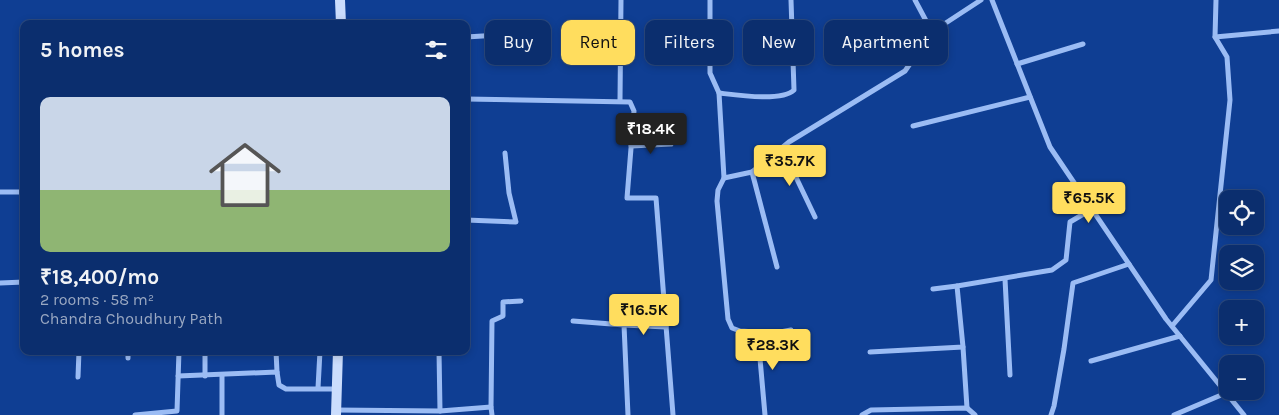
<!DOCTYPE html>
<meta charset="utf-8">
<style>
:root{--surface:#0b2e6e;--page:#143673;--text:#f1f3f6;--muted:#9aa8c2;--line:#2b4a81;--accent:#ffdd5e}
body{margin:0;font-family:Karla,sans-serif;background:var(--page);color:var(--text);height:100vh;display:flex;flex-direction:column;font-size:19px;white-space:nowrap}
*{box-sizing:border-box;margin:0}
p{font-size:16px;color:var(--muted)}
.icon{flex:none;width:28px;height:28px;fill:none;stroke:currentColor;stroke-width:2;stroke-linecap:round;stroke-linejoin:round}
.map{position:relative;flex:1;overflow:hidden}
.drawer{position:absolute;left:20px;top:20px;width:450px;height:335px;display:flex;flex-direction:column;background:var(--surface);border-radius:10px;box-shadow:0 2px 8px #0003,0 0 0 1px var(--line)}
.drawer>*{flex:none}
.hud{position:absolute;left:485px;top:20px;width:475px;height:45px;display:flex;gap:10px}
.controls{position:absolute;left:1219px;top:190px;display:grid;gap:10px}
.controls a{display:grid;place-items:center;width:45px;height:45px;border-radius:10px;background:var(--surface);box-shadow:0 2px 8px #0003,0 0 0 1px var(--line);font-size:25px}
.price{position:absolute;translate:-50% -42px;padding:0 11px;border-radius:5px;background:var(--accent);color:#111;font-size:16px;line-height:32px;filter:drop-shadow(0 1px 2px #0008)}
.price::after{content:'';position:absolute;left:50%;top:30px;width:15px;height:11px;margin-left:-8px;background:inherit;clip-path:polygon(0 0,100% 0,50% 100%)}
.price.current{background:#222;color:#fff}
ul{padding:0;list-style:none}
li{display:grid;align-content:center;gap:10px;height:265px;padding:0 20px}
li span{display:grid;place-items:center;height:155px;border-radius:10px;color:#555}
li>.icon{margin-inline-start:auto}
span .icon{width:90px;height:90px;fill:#fffc;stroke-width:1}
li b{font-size:21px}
h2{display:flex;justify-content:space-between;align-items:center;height:60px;padding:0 20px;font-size:21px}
.pill{padding:0 18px;border-radius:10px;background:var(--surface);box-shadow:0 2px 8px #0003,0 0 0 1px var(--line);font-size:18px;line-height:45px}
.pill.current{background:var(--accent);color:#111}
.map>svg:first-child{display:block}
</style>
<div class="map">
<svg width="1279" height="415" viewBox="0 0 1279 415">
<rect width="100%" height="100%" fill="#0f3e93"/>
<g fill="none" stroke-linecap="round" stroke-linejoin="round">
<g stroke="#9bbcf4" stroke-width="5">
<polyline points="710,0 710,73 719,93 724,178 752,172 789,142 905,71 932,32 981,0"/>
<polyline points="915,0 932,32"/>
<polyline points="992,0 1050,147 1166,319 1244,415"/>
<polyline points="268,24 268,22"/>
<polyline points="466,37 499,35 531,37"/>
<polyline points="1215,37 1279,31"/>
<polyline points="1017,64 1083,44"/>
<path d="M719 93C736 95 782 102 794 90L791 0"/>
<polyline points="466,99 630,102 634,111 627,198 656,198 673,415"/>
<polyline points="620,100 621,0"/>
<polyline points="913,126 1030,97"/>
<polyline points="631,146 671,144"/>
<polyline points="782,148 815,217"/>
<polyline points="752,172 777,267"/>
<polyline points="724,178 718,190 717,201 728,319 732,328 740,331 756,332 758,336 765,415"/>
<polyline points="0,192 24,192"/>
<polyline points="466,220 516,222 509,193 505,153"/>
<polyline points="1005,279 1010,375"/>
<polyline points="0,283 24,282"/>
<polyline points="933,289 957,286"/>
<polyline points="573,321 624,325 628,415"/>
<polyline points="624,325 666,327"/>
<polyline points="1172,326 1211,280 1230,100 1227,57 1215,37 1216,0"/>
<polyline points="758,336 791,330"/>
<polyline points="963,347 967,408"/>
<polyline points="128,351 128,358"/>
<polyline points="276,351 277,372"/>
<polyline points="439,351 440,411"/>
<polyline points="870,352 963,347 957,286 1052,270 1066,260 1070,222 1092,209"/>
<polyline points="1091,361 1180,336"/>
<polyline points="178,376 277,372 279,385 286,389 337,389"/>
<polyline points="205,376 205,351"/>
<polyline points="222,376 222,415"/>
<polyline points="78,377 79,351"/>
<polyline points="318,388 320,351"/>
<polyline points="491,407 492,321 503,316 503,302 521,301"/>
<polyline points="336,410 440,411 491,407 492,415"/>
<polyline points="135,415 177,411 179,351"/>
<polyline points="862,415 871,410 967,408 975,415"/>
<polyline points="1051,415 1054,406 1064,349 1073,283 1129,264"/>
<polyline points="1174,415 1226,393"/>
</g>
<g stroke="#cbddfd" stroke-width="10">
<polyline points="340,0 341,24"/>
<polyline points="336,415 338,351"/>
</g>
</g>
</svg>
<div class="controls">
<a><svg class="icon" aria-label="locate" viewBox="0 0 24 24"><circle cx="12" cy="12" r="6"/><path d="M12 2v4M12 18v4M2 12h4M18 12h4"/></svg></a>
<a><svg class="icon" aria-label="layers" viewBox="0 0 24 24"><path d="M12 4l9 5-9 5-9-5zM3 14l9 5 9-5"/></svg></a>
<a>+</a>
<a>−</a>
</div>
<b class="price current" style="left:651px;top:155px">₹18.4K</b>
<b class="price" style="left:790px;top:187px">₹35.7K</b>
<b class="price" style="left:1089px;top:224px">₹65.5K</b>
<b class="price" style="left:644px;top:336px">₹16.5K</b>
<b class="price" style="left:773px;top:371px">₹28.3K</b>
<div class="hud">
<a class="pill">Buy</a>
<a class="pill current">Rent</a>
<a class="pill">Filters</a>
<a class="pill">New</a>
<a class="pill">Apartment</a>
</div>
<section class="drawer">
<h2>5 homes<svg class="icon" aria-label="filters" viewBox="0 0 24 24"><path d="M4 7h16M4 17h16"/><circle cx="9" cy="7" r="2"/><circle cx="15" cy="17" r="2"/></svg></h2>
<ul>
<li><span style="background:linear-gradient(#c9d6e8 60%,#8fb573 0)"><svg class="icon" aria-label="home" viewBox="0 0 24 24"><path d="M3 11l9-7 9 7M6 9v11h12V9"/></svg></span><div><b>₹18,400/mo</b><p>2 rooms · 58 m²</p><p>Chandra Choudhury Path</p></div></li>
</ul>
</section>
</div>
